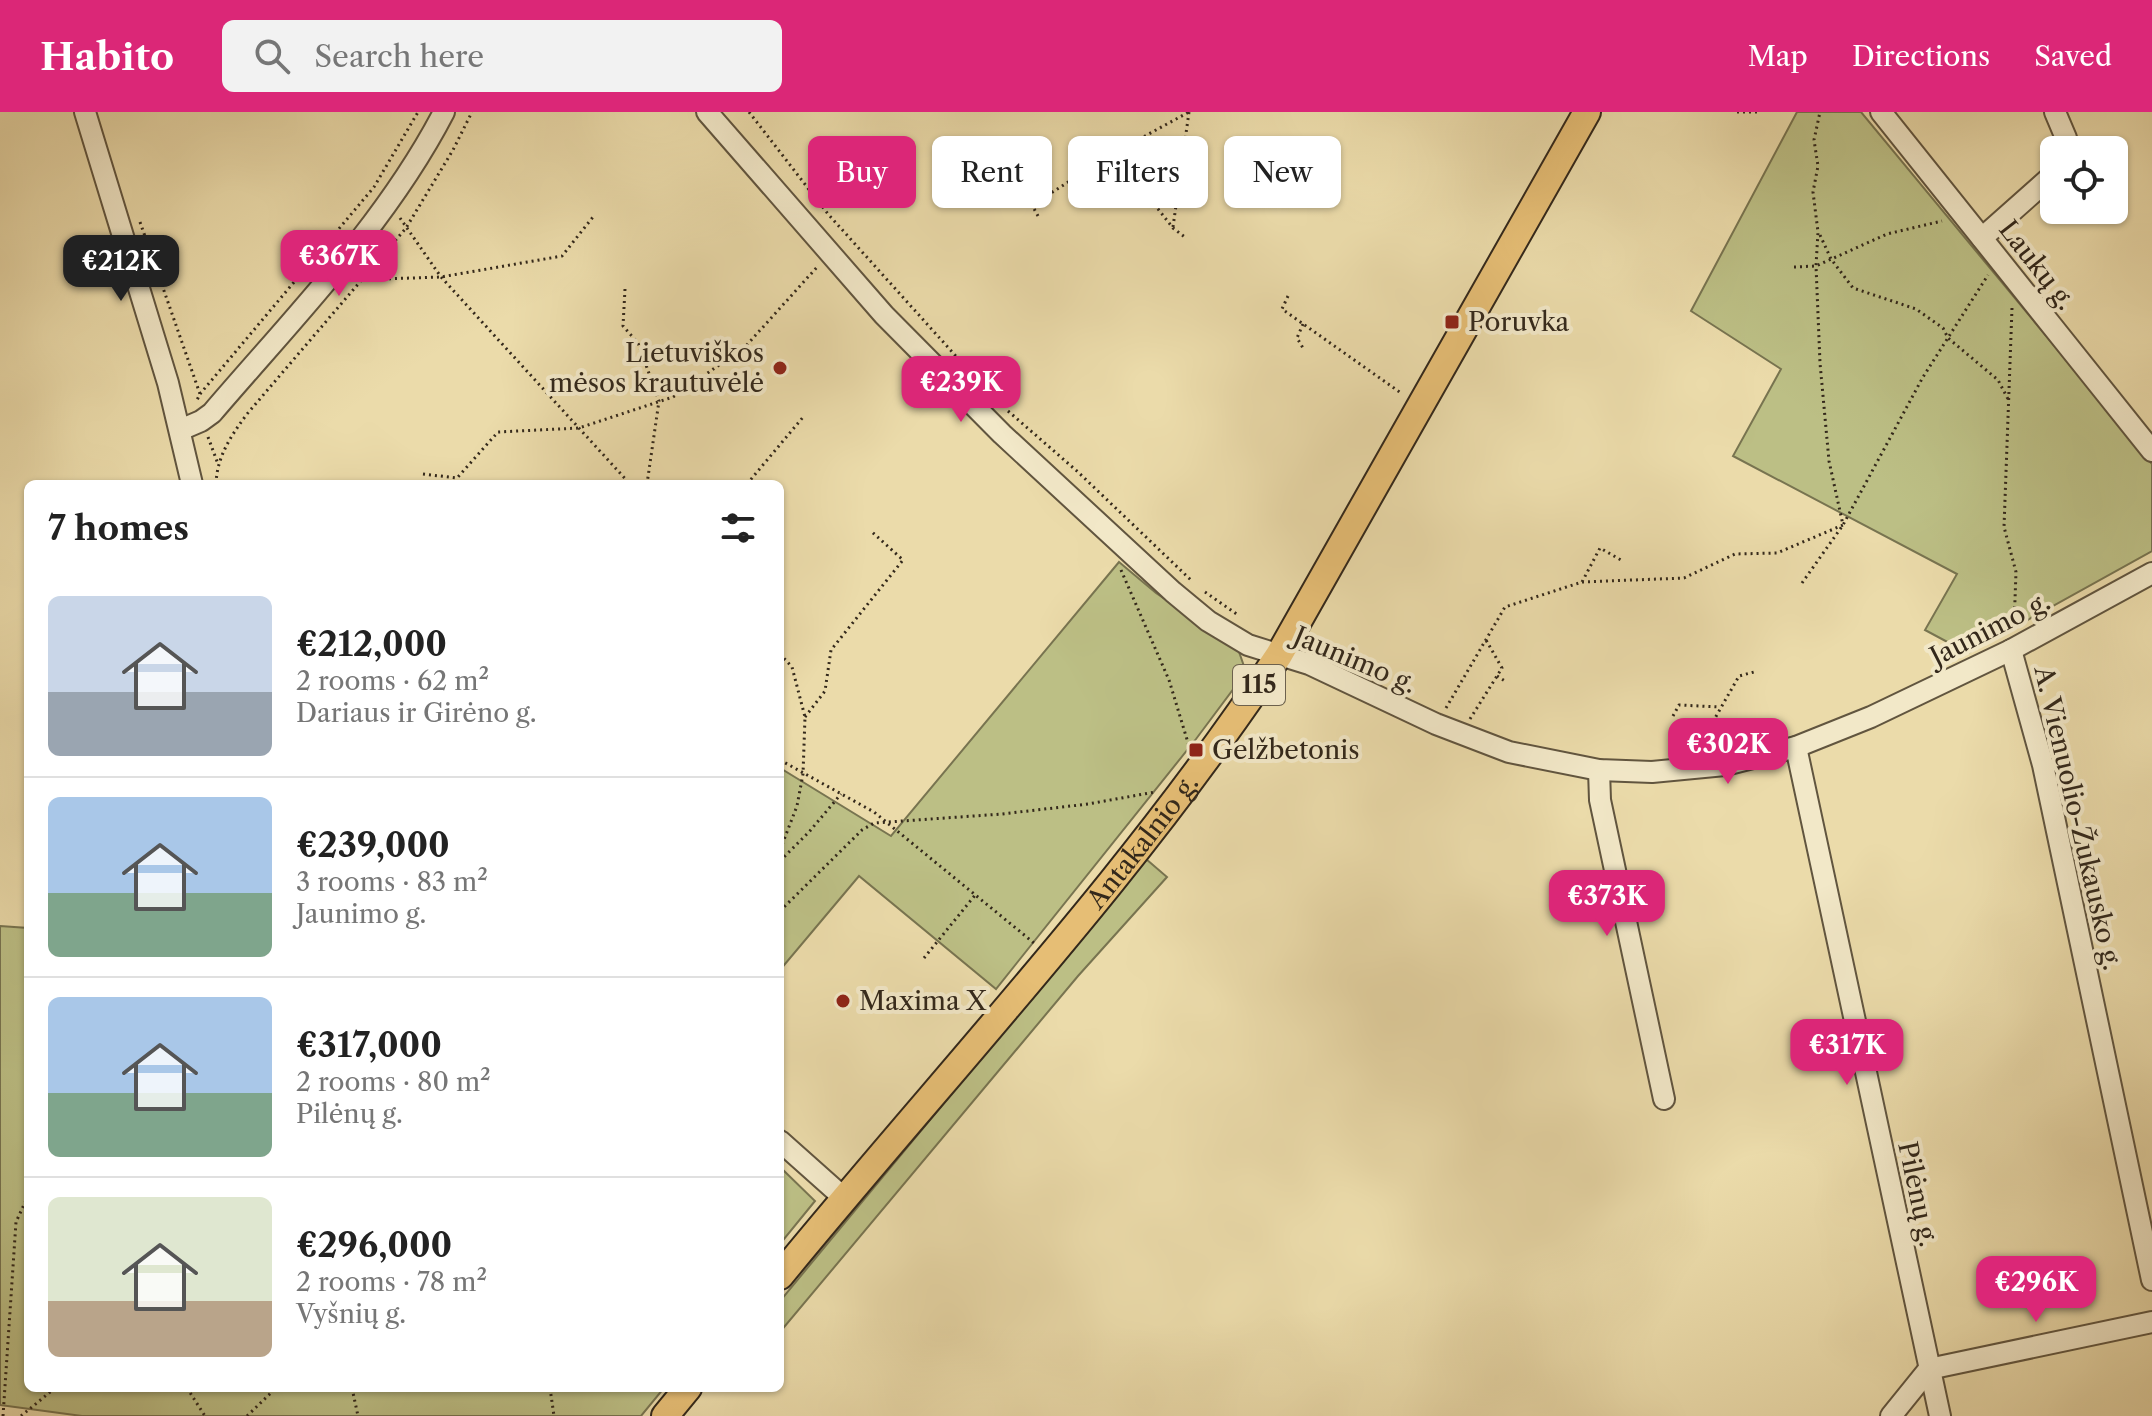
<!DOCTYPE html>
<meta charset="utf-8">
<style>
:root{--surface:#fff;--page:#f2f2f2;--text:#222;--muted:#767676;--line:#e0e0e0;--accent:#db2777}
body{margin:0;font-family:"Libre Caslon Text",serif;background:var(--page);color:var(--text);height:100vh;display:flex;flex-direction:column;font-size:30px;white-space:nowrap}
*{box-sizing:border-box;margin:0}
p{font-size:26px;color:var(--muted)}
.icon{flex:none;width:44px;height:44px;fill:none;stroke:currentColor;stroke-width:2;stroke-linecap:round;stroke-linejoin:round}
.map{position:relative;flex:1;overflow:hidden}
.side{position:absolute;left:24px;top:368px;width:760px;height:912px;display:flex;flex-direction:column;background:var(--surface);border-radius:12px;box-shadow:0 2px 6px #0004}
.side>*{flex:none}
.top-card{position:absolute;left:808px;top:24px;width:760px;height:72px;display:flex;gap:16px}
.buttons{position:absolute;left:2040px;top:24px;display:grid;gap:16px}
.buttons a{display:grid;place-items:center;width:88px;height:88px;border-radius:12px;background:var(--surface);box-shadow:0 2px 6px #0004;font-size:40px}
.price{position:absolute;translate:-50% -68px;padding:0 18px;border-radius:16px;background:var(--accent);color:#fff;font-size:26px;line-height:52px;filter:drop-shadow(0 2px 4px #0008)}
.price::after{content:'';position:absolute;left:50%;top:48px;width:24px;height:18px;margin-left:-12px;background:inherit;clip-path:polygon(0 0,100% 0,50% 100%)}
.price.active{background:#222;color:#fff}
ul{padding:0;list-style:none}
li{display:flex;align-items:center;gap:24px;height:200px;padding:0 24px}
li+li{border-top:2px solid var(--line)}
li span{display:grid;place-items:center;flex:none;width:224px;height:160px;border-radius:12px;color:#555}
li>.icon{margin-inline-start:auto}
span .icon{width:96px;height:96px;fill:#fffc;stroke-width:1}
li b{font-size:34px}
h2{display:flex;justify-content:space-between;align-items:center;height:96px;padding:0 24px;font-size:34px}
.chip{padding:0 28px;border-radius:12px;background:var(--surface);box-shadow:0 2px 6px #0004;font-size:28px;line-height:72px}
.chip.active{background:var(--accent);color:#fff}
header{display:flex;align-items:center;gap:48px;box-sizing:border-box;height:112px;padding:0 40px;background:var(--accent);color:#fff}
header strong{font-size:38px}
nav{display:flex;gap:44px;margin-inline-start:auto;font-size:28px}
.search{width:560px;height:72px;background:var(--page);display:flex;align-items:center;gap:20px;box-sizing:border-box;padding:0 28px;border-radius:12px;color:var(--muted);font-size:30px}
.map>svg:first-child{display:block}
</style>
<header>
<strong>Habito</strong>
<div class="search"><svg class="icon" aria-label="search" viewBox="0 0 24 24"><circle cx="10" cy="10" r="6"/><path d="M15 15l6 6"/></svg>Search here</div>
<nav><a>Map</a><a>Directions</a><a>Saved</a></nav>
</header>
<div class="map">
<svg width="2152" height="1304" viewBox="0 0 2152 1304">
<rect width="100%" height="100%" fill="#ebdbaa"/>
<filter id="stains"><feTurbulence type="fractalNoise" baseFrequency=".0025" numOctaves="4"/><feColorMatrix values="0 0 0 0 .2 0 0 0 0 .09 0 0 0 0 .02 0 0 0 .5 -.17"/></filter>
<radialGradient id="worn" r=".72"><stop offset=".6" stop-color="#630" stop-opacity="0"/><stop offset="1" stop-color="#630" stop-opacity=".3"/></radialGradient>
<g fill="#bcbf85" stroke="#787450" stroke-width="2">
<polygon points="1797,0 1861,0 2152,352 2152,439 1968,541 1925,518 1957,462 1733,344 1781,257 1691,199"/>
<polygon points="1119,450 1156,481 1238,537 1246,560 1196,627 996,877 859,764 780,858 780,656 891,724"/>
<polygon points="1146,747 1167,765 1078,864 780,1220 780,1189"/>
<polygon points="0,814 28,816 28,1276 664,1276 641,1304 82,1304 0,1293"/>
<polygon points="780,1055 815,1089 780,1132"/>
</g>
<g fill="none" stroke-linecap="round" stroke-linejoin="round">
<defs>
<g id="minor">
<polyline points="85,0 168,271 192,372"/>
<polyline points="707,0 884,203 1002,322 1173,480 1208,509 1248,533 1309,552 1436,612 1509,640 1599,658 1652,660 1725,653 1796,635 1871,605 2011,538 2152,461"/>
<polyline points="1881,0 2152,339"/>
<polyline points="2055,0 2066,26 2065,38"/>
<polyline points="1982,126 2054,62"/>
<path d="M180 318 201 309 212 301C294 205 386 112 444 0"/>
<polyline points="2011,538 2043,653 2152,1168"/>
<polyline points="1796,635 1940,1304"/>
<polyline points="1599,658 1600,688 1664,987"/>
<polyline points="780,1029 844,1086"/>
<polyline points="1891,1304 1929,1257 2152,1210"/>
</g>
<g id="major">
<path id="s1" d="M780 1164C948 959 1132 765 1279 543L1587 0"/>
<polyline points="665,1304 688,1276"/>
</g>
</defs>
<use href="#minor" stroke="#61553f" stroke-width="24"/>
<use href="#major" stroke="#33281b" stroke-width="30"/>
<g stroke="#33281b" stroke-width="3" stroke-dasharray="2 4" stroke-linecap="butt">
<polyline points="749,0 828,102 972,262"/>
<polyline points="1737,0 1758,0"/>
<polyline points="1115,28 1114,41 1173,116 1186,126"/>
<polyline points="1038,104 1032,93 1114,41 1189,0"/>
<polyline points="400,106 441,165 630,372"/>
<polyline points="140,110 200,282 197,288"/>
<polyline points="1173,115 1189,0"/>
<polyline points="1820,123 1831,147 1853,176 1916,197 1943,216 1948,226 1998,268 2008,287"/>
<polyline points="1794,155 1816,154 1887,122 1942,109"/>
<polyline points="353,168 441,165 562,144 593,105"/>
<polyline points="625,177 623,214 638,231 659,289 647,372"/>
<polyline points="1288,184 1282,197 1401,281"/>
<polyline points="2012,196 2004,415 2016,460 2014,515"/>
<polyline points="1303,212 1297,226 1303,236"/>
<polyline points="200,282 374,75 418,0"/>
<polyline points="1008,299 1078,360 1193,470"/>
<polyline points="208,325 218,352"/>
<polyline points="423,362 457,366 498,320 579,316 673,285 745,235 818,154"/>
<path d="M216 372C217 344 231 324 247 302L406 116 453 38 472 0"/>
<polyline points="747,372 804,304"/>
<polyline points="1121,458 1169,568 1189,634"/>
<polyline points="1582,470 1684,466 1735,442 1777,441 1843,413 1829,349 1820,251 1816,154 1818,120 1813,80 1818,54 1814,28 1820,0"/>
<polyline points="1802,471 1843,413 1923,265 1988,163"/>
<polyline points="1205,480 1238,503"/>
<polyline points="780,542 792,555 805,605 803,662 797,694 780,738"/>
<polyline points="1497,564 1505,569"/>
<polyline points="1446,596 1505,495 1582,470 1600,436 1621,448"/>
<polyline points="1673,604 1679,593 1720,595"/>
<polyline points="805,605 825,579 831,538 903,448 872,420"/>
<polyline points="1470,607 1502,556 1486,528"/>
<polyline points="1698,636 1739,564 1754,560"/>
<polyline points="780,648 874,700 1034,831"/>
<polyline points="780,749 809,720 841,682"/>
<polyline points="780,799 862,718 874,711 1002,702 1088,692 1155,680"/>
<polyline points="924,846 976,782"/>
<polyline points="187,1276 205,1304"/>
<polyline points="352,1276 358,1304"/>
<polyline points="550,1276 554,1304"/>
<polyline points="3,1304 16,1110 28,1084"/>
<polyline points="21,1304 55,1276"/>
<polyline points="247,1304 276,1276"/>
</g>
<use href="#minor" stroke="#f2e8c8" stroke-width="20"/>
<use href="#major" stroke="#e6be75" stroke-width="26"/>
</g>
<g fill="#8f2418" stroke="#f2e8c8" stroke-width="3">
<rect x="1444" y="202" width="16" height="16" rx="4"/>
<circle cx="780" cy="256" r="8"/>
<rect x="1188" y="630" width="16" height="16" rx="4"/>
<circle cx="843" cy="889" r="8"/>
</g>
<g text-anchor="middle" stroke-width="8" stroke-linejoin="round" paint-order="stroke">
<rect fill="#f2e8c8" stroke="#6c624f" stroke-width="2" x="1233" y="553" width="52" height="40" rx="6"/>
<g font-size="24" font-weight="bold" fill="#33281b">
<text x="1259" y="581">115</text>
</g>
<g font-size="26" fill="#33281b" stroke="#f2e8c8">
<text transform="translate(2037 153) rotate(52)" y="9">Laukų g.</text>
<text transform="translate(1990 517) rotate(-27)" y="9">Jaunimo g.</text>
<text transform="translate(1355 548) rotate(23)" y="9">Jaunimo g.</text>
<text transform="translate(2078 706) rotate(77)" y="9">A. Vienuolio-Žukausko g.</text>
<text dy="9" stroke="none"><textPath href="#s1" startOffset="566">Antakalnio g.</textPath></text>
<text transform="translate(1918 1082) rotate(78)" y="9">Pilėnų g.</text>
</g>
<g font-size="26" fill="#33281b" stroke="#f2e8c8" text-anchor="start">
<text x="1468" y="219">Poruvka</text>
<text x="764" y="250" text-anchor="end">Lietuviškos<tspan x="764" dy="30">mėsos krautuvėlė</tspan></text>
<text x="1212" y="647">Gelžbetonis</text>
<text x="859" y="898">Maxima X</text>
</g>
</g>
<rect width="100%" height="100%" filter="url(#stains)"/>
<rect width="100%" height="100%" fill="url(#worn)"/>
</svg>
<div class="buttons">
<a><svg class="icon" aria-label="locate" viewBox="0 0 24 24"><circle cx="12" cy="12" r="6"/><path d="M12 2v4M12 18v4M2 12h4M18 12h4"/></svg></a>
</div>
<b class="price" style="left:339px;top:186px">€367K</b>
<b class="price active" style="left:121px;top:191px">€212K</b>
<b class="price" style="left:961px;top:312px">€239K</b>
<b class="price" style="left:1728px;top:674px">€302K</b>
<b class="price" style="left:1607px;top:826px">€373K</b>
<b class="price" style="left:1847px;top:975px">€317K</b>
<b class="price" style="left:2036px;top:1212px">€296K</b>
<div class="top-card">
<a class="chip active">Buy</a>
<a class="chip">Rent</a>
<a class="chip">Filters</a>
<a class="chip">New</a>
</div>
<section class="side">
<h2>7 homes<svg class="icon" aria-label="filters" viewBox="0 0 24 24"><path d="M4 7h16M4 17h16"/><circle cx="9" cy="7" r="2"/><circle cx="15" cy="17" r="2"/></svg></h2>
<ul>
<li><span style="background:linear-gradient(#c9d6e8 60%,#9aa5b1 0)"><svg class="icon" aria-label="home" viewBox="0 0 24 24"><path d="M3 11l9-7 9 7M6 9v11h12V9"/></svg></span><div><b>€212,000</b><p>2 rooms · 62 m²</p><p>Dariaus ir Girėno g.</p></div></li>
<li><span style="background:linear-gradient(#a9c7e8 60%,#7fa58c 0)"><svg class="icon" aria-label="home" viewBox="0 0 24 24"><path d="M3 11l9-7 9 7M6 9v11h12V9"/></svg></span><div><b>€239,000</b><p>3 rooms · 83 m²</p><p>Jaunimo g.</p></div></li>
<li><span style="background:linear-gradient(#a9c7e8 60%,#7fa58c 0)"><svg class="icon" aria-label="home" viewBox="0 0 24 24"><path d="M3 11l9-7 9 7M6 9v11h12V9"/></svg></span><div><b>€317,000</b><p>2 rooms · 80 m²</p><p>Pilėnų g.</p></div></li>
<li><span style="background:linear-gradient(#dfe7d0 65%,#b9a48a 0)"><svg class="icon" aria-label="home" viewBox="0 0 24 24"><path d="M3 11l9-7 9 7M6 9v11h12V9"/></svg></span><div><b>€296,000</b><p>2 rooms · 78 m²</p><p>Vyšnių g.</p></div></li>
</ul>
</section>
</div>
